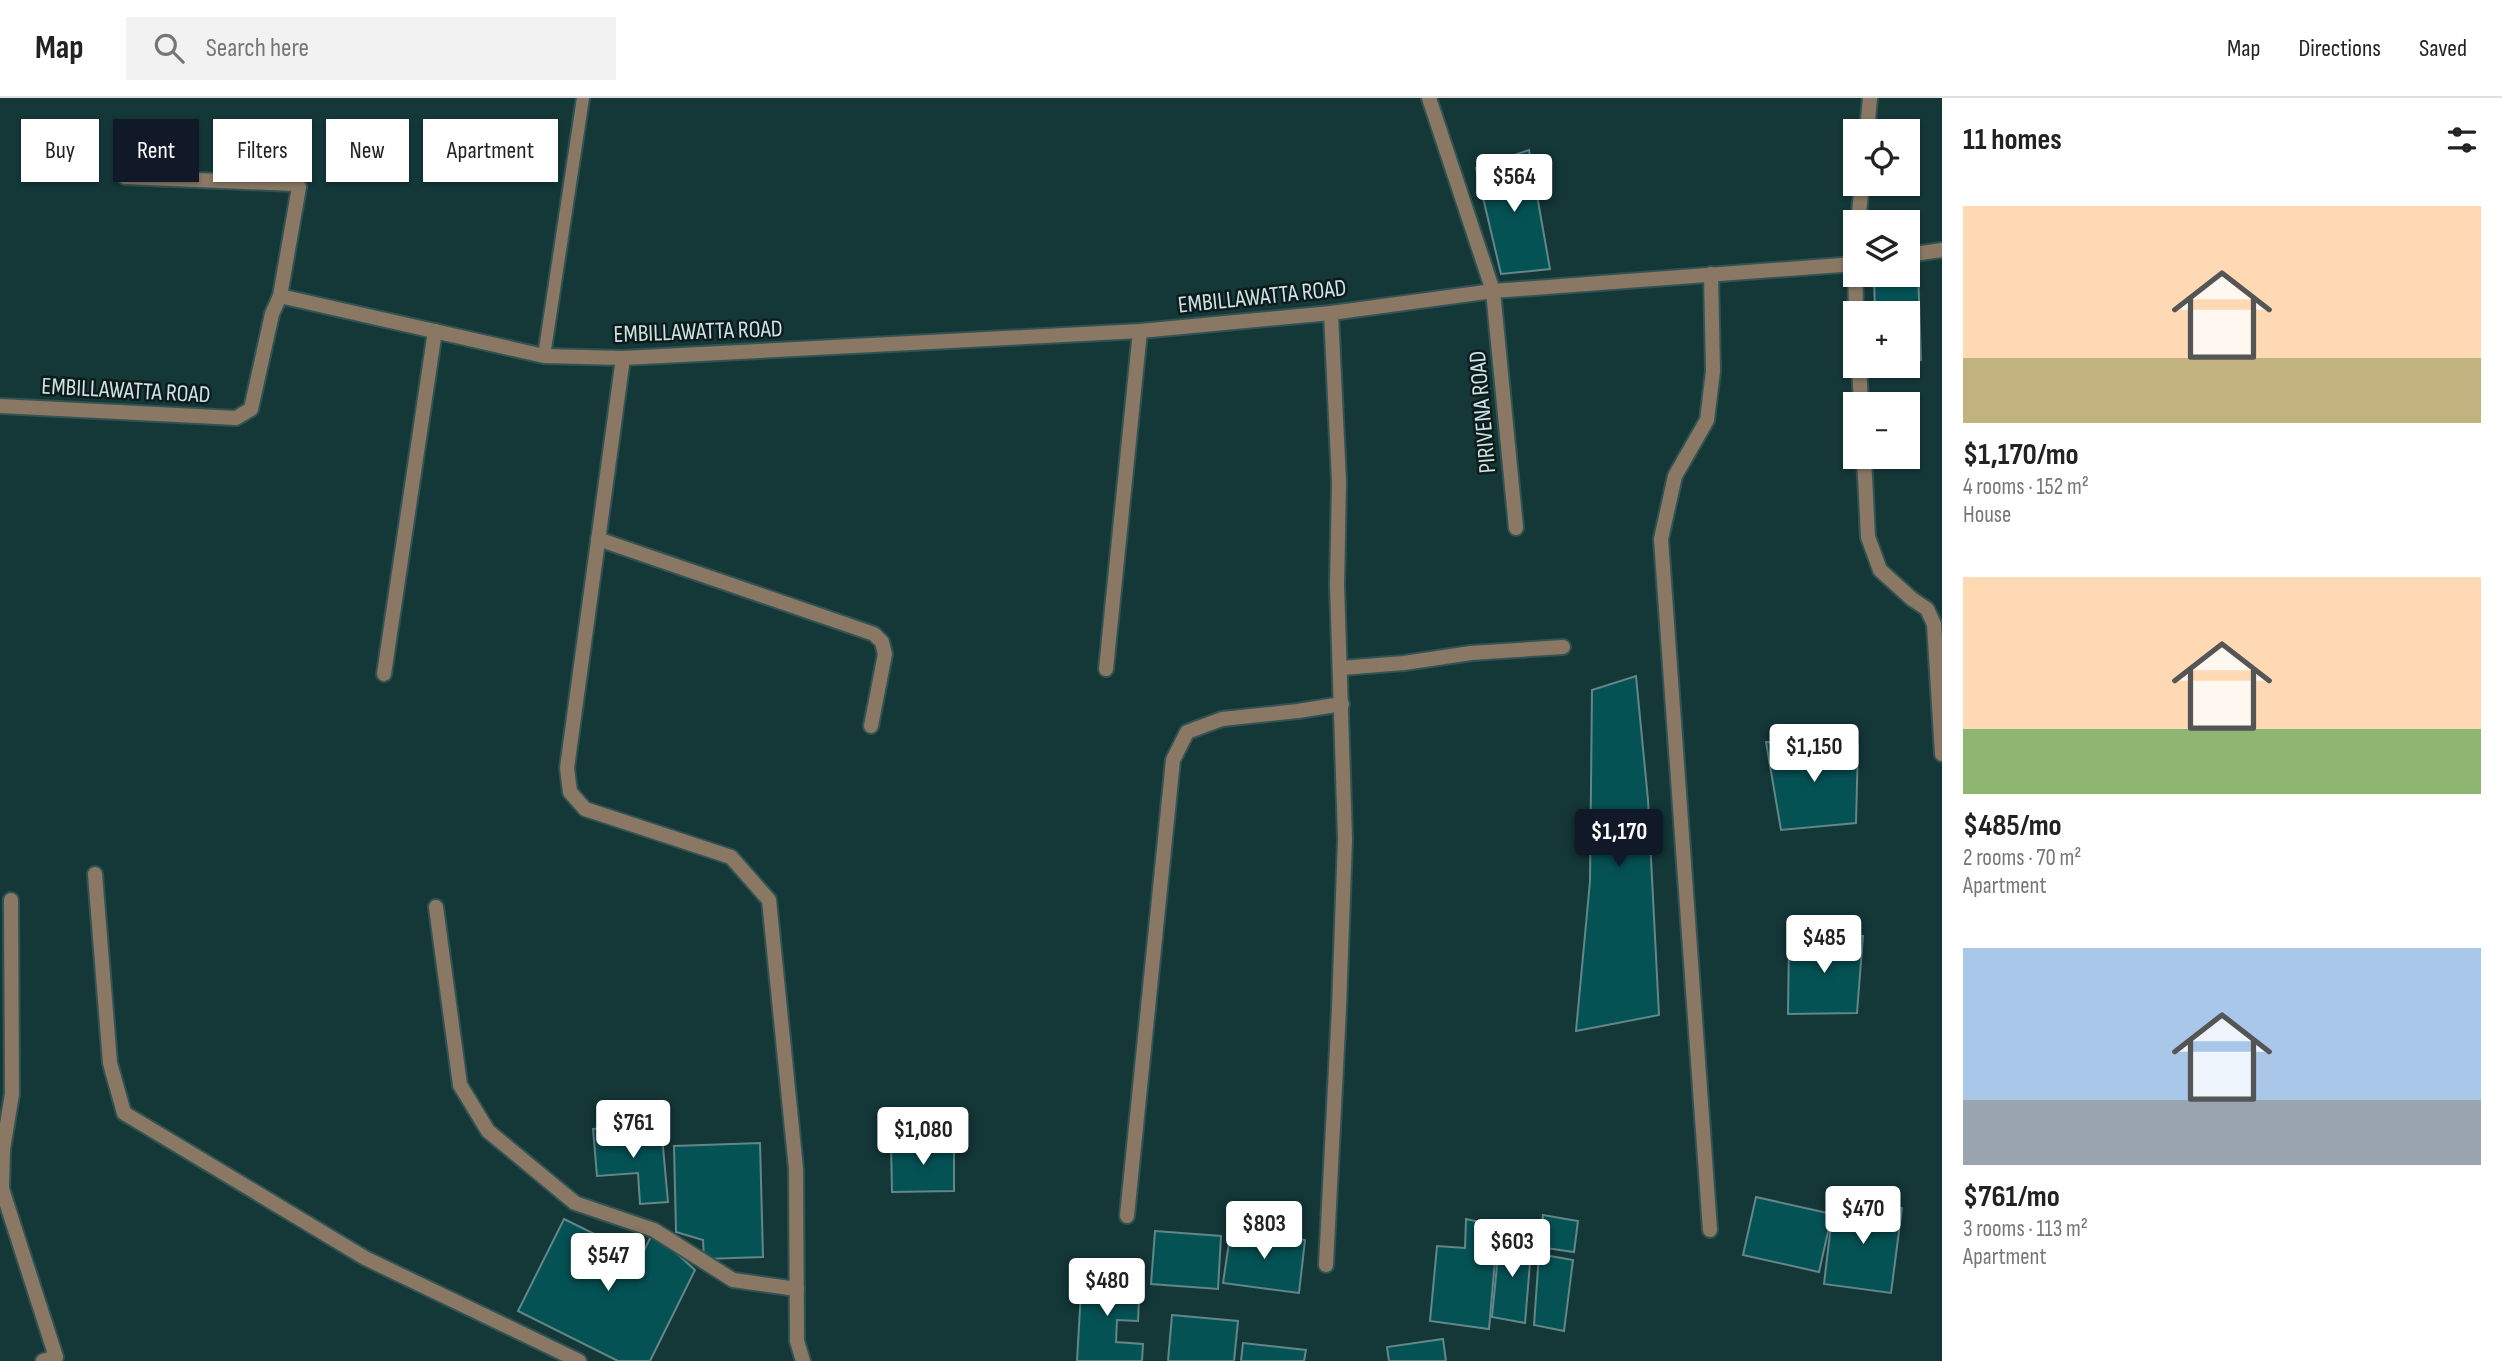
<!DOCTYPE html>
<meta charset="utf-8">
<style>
:root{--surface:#fff;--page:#f2f2f2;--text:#222;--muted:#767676;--line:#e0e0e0;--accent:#111827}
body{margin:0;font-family:"Sofia Sans Condensed",sans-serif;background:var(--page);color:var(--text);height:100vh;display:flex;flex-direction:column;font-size:26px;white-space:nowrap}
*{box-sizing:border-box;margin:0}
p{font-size:23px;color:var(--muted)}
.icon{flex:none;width:38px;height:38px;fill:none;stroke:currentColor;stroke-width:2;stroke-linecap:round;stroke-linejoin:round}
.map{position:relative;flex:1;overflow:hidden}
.sheet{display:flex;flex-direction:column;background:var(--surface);width:560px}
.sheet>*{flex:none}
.hud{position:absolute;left:21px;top:21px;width:665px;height:63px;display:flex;gap:14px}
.tools{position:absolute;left:1843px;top:21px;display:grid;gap:14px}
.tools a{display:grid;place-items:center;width:77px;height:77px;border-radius:0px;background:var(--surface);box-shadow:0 2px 5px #0004;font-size:35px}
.price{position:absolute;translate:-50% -60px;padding:0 16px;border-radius:7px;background:#fff;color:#222;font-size:23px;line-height:46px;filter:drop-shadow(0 2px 4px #0008)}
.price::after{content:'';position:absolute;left:50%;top:42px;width:21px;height:16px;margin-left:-10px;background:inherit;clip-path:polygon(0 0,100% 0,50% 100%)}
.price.active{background:var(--accent);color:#fff}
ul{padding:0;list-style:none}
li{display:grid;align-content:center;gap:14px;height:371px;padding:0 21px}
li span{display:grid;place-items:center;height:217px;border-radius:0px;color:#555}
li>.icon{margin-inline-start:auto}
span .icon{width:126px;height:126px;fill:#fffc;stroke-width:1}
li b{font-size:30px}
h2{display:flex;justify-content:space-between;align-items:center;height:84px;padding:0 21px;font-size:30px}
.chip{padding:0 24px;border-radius:0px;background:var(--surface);box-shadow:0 2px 5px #0004;font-size:24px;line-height:63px}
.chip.active{background:var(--accent);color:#fff}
header{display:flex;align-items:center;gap:42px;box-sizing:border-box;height:98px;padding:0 35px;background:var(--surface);border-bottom:2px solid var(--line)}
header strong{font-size:33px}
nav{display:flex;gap:38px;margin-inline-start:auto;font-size:24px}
.search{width:490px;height:63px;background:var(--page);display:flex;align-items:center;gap:18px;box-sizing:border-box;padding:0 24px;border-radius:0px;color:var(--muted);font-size:26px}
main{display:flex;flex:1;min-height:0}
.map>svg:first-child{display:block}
</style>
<header>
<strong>Map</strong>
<div class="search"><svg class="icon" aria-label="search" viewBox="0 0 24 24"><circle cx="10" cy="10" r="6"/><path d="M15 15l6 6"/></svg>Search here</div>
<nav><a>Map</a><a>Directions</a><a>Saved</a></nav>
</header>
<main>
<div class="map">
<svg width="1942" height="1263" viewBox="0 0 1942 1263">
<rect width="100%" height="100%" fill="#143738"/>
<g fill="#055255" stroke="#638788" stroke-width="2">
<polygon points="1529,52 1550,171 1501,176 1476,70"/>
<polygon points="1918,172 1921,262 1908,267 1908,215 1875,215 1874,178 1908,177 1908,174"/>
<polygon points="1878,268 1905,268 1878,277"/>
<polygon points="1636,578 1648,702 1659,917 1576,933 1590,783 1592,592"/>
<polygon points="1766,644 1858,647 1856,725 1781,732"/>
<polygon points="1863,838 1857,915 1788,916 1789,839"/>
<polygon points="634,1028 635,1041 662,1038 668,1104 640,1106 638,1075 597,1078 593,1031"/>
<polygon points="760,1045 763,1159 704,1161 703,1142 676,1134 674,1048"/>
<polygon points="954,1045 954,1093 892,1094 891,1046"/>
<polygon points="1756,1099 1832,1116 1819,1174 1743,1157"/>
<polygon points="1834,1101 1902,1110 1891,1195 1824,1186"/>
<polygon points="1543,1117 1578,1123 1574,1154 1539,1149"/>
<polygon points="564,1121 641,1159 653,1134 695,1172 650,1263 618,1263 518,1213"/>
<polygon points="1466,1121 1498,1128 1489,1231 1430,1223 1437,1148 1465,1150"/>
<polygon points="1231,1131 1305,1142 1299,1195 1223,1185"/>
<polygon points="1155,1133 1221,1138 1218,1191 1151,1186"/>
<polygon points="1500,1137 1532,1141 1525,1225 1492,1219"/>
<polygon points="1539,1156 1573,1162 1564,1233 1534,1227"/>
<polygon points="1082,1175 1140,1179 1138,1223 1117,1222 1116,1244 1143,1246 1142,1263 1077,1263"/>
<polygon points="1172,1217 1238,1223 1234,1263 1168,1263"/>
<polygon points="1443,1241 1446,1263 1389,1263 1387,1249"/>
<polygon points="1243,1245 1306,1252 1304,1263 1241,1263"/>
</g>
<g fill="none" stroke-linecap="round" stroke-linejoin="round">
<defs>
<polyline id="lane" points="544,258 583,0"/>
<g id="street">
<polyline points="1429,0 1493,193 1516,430"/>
<polyline points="1867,33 1870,0"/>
<polyline points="125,79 295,86 299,89 280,198"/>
<polyline points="1858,124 1862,86"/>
<polyline points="1855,154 1856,215"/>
<polyline points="1908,157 1942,152"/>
<polyline points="623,260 567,670 570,694 585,711 731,759 769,802 796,1071 797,1243 803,1263"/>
<polyline points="1859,268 1861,306"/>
<polyline points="0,308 236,320 251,311 272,216 280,198 544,258 623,260 1140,233 1331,215 1493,193 1855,166"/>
<polyline points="1864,359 1868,439 1880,472 1912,501 1927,511 1934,526 1942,656"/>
<polyline points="598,441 874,536 882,544 885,556 871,628"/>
<polyline points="1341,570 1404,565 1471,555 1563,549"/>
<polyline points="1106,571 1140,233"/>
<polyline points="384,576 435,233"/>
<polyline points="95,776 110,965 124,1015 365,1160 579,1263"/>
<polyline points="11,802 12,996 3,1051 2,1091 56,1259 43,1263"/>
<polyline points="436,809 460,987 488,1033 575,1105 654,1132 733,1182 797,1191"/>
<polyline points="1127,1118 1173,662 1187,634 1222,621 1298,613 1342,606"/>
<polyline points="1710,1132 1661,441 1675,378 1707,322 1713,273 1711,176"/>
<polyline points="1326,1167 1339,910 1345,741 1337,487 1339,384 1331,215"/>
</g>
</defs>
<use href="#lane" stroke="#325353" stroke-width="16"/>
<use href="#street" stroke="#325353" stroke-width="18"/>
<use href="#lane" stroke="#8a7864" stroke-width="12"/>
<use href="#street" stroke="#8a7864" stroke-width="14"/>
</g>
<g text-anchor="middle" stroke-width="5" stroke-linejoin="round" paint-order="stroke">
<g font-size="24" fill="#d0e3e3" stroke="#0d1b1c">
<text transform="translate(1262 198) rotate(-6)" y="8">EMBILLAWATTA ROAD</text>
<text transform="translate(698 233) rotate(-2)" y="8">EMBILLAWATTA ROAD</text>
<text transform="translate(126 292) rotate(3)" y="8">EMBILLAWATTA ROAD</text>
<text transform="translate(1482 314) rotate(-95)" y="8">PIRIVENA ROAD</text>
</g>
</g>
</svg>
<div class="tools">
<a><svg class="icon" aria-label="locate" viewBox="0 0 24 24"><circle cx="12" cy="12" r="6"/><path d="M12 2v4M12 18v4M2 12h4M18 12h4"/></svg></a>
<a><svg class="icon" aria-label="layers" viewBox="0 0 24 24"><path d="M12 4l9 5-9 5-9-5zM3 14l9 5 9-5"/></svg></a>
<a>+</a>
<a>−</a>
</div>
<b class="price" style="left:1514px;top:116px">$564</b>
<b class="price" style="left:1814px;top:686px">$1,150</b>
<b class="price active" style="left:1619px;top:771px">$1,170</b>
<b class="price" style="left:1824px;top:877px">$485</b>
<b class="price" style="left:633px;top:1062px">$761</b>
<b class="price" style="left:923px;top:1069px">$1,080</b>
<b class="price" style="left:1863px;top:1148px">$470</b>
<b class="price" style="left:1264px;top:1163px">$803</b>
<b class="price" style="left:1512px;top:1181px">$603</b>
<b class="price" style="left:608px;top:1195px">$547</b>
<b class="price" style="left:1107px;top:1220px">$480</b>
<div class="hud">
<a class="chip">Buy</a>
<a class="chip active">Rent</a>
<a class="chip">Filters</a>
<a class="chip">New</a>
<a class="chip">Apartment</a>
</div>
</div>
<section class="sheet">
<h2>11 homes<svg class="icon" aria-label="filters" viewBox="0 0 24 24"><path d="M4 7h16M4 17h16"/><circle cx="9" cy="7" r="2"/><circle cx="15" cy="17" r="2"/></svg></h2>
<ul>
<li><span style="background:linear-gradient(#ffd9b3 70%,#c2b280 0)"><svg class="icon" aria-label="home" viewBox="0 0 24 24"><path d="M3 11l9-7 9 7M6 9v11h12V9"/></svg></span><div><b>$1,170/mo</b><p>4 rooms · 152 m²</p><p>House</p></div></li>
<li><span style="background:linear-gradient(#ffd9b3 70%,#8fb573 0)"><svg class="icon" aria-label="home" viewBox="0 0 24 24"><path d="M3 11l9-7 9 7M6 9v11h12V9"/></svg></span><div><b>$485/mo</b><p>2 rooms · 70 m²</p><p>Apartment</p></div></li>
<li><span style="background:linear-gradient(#a9c7e8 70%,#9aa5b1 0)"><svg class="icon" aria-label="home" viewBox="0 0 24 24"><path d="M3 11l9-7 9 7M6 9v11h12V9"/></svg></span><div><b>$761/mo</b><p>3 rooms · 113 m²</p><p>Apartment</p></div></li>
</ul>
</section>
</main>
